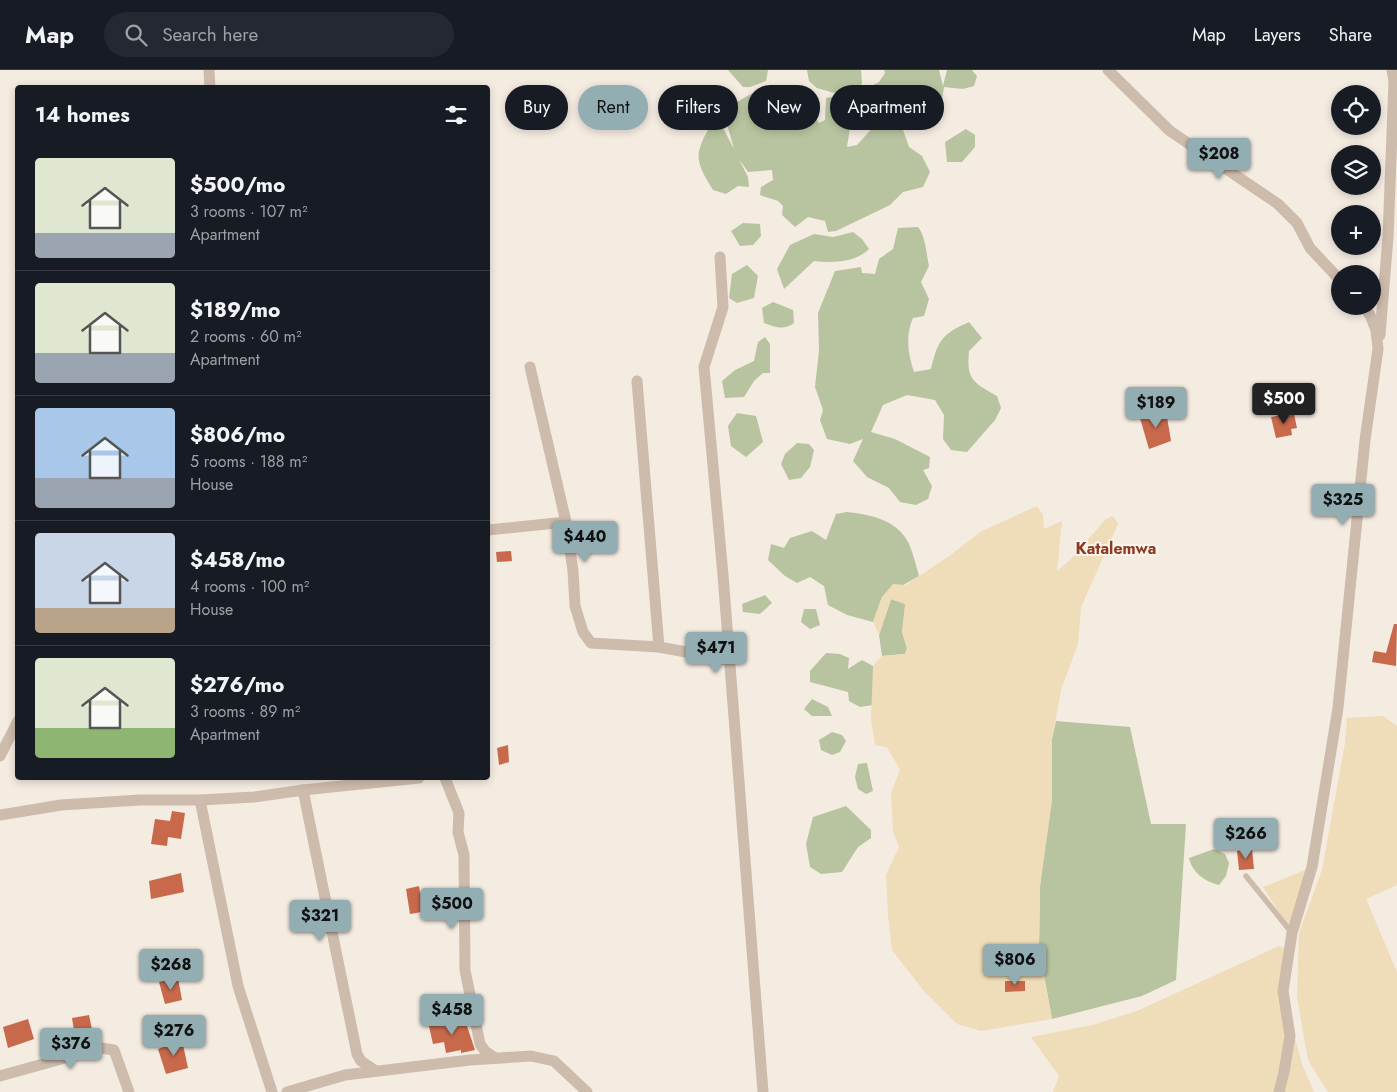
<!DOCTYPE html>
<meta charset="utf-8">
<style>
:root{--surface:#171b24;--page:#242831;--text:#f1f3f6;--muted:#9ea1a6;--line:#363941;--accent:#92aeb2}
body{margin:0;font-family:Jost,sans-serif;background:var(--page);color:var(--text);height:100vh;display:flex;flex-direction:column;font-size:19px;white-space:nowrap}
*{box-sizing:border-box;margin:0}
p{font-size:16px;color:var(--muted)}
.icon{flex:none;width:28px;height:28px;fill:none;stroke:currentColor;stroke-width:2;stroke-linecap:round;stroke-linejoin:round}
.map{position:relative;flex:1;overflow:hidden}
.sheet{position:absolute;left:15px;top:15px;width:475px;height:695px;display:flex;flex-direction:column;background:var(--surface);border-radius:5px;box-shadow:0 2px 8px #0003}
.sheet>*{flex:none}
.hud{position:absolute;left:505px;top:15px;width:475px;height:45px;display:flex;gap:10px}
.fabs{position:absolute;left:1331px;top:15px;display:grid;gap:10px}
.fabs a{display:grid;place-items:center;width:50px;height:50px;border-radius:50%;background:var(--surface);box-shadow:0 2px 8px #0003;font-size:25px}
.price{position:absolute;translate:-50% -42px;padding:0 11px;border-radius:5px;background:var(--accent);color:#111;font-size:16px;line-height:32px;filter:drop-shadow(0 1px 2px #0008)}
.price::after{content:'';position:absolute;left:50%;top:30px;width:15px;height:11px;margin-left:-8px;background:inherit;clip-path:polygon(0 0,100% 0,50% 100%)}
.price.selected{background:#222;color:#fff}
ul{padding:0;list-style:none}
li{display:flex;align-items:center;gap:15px;height:125px;padding:0 20px}
li+li{border-top:1px solid var(--line)}
li span{display:grid;place-items:center;flex:none;width:140px;height:100px;border-radius:5px;color:#555}
li>.icon{margin-inline-start:auto}
span .icon{width:60px;height:60px;fill:#fffc;stroke-width:1}
li b{font-size:21px}
h2{display:flex;justify-content:space-between;align-items:center;height:60px;padding:0 20px;font-size:21px}
.chip{padding:0 18px;border-radius:22px;background:var(--surface);box-shadow:0 2px 8px #0003;font-size:18px;line-height:45px}
.chip.selected{background:var(--accent);color:#111}
header{display:flex;align-items:center;gap:30px;box-sizing:border-box;height:70px;padding:0 25px;background:var(--surface);border-bottom:1px solid var(--line)}
header strong{font-size:24px}
nav{display:flex;gap:28px;margin-inline-start:auto;font-size:18px}
.search{width:350px;height:45px;background:var(--page);display:flex;align-items:center;gap:12px;box-sizing:border-box;padding:0 18px;border-radius:28px;color:var(--muted);font-size:19px}
.map>svg:first-child{display:block}
</style>
<header>
<strong>Map</strong>
<div class="search"><svg class="icon" aria-label="search" viewBox="0 0 24 24"><circle cx="10" cy="10" r="6"/><path d="M15 15l6 6"/></svg>Search here</div>
<nav><a>Map</a><a>Layers</a><a>Share</a></nav>
</header>
<div class="map">
<svg width="1397" height="1022" viewBox="0 0 1397 1022">
<rect width="100%" height="100%" fill="#f4ebe1"/>
<g fill="#b8c4a0">
<polygon points="728,0 768,0 766,11 750,17 743,17"/>
<path d="M807 0H861L862 14 852 22 843 25 852 45 847 77 857 75 874 56 902 57 909 77 922 86 930 102 923 117 903 122 890 135 836 161 828 162 825 151 808 147 795 157 782 145 783 136 778 131 760 125 761 117 773 110 772 100 748 102 739 89 748 107 749 117 738 116 726 124 713 120C694 89 694 84 712 53L721 54 734 79 723 40 763 17 777 19 791 27 794 36 810 40 819 53 825 50 826 28 841 25 817 18 809 11Z"/>
<path d="M884 0H939L943 16 947 0H972L977 6 974 16 963 19 944 17 941 36C926 38 922 33 908 40L893 36 870 44 862 36 865 19 879 12 885 3Z"/>
<polygon points="966,59 975,65 975,77 962,92 947,92 945,72"/>
<polygon points="743,153 760,154 761,166 753,175 740,176 731,161"/>
<path d="M918 157C926 167 926 183 929 196L921 212 929 229 924 246 913 248C905 266 908 284 914 302L931 299C938 270 942 264 969 252L982 268 969 281C966 310 974 313 997 326L1001 338 995 350 967 382 951 380 943 369 944 345 935 330 907 325 883 335 871 362 895 369 930 387 929 398 923 400 932 416 928 429 916 435 900 432 889 418 867 407 853 391 863 369 850 374 827 369 820 350 823 340 815 317 819 280 818 243 835 201 861 197 862 203 875 204 879 189 893 179 898 158Z"/>
<path d="M853 162 862 169 869 179C855 193 832 193 814 191L784 219 777 199 790 175 814 164 833 167Z"/>
<polygon points="747,195 758,206 754,228 737,233 729,228 732,204"/>
<path d="M773 232 793 240 794 253C783 261 776 257 764 253L762 238Z"/>
<polygon points="765,267 770,274 770,303 763,303 754,311 744,327 725,328 722,311 735,300 754,291 758,272"/>
<polygon points="737,343 756,346 763,372 746,387 731,376 728,356"/>
<polygon points="797,373 809,374 814,380 810,397 801,408 789,410 781,394 785,384"/>
<path d="M847 442C869 444 897 450 908 472 913 482 916 495 919 506L882 527 873 552 847 545 828 535 824 516 810 507 797 513 785 506 768 490 771 474 784 478 790 468 812 461 826 470 836 444Z"/>
<polygon points="765,525 772,533 760,544 743,542 742,534"/>
<polygon points="891,529 906,534 902,562 907,578 905,584 882,586 879,565"/>
<polygon points="804,539 816,539 820,555 810,559 801,552"/>
<polygon points="826,583 840,584 849,588 848,599 862,590 873,596 873,635 860,637 849,631 848,622 810,612 810,601"/>
<polygon points="812,629 828,637 832,646 812,646 804,639"/>
<polygon points="1056,651 1130,657 1151,754 1186,754 1176,910 1142,926 1052,949 1039,878 1040,817 1052,669"/>
<polygon points="832,662 842,665 846,671 840,682 832,685 821,680 819,670"/>
<polygon points="867,693 873,721 866,724 858,719 855,707 858,694"/>
<polygon points="846,736 871,760 871,768 858,777 842,802 821,804 810,797 806,774 813,747"/>
<path d="M1214 779 1225 784 1229 793 1226 806 1219 815C1205 812 1192 802 1189 788Z"/>
</g>
<g fill="#efdcb8">
<polygon points="1037,436 1043,445 1044,459 1062,451 1057,501 1069,491 1106,449 1113,446 1118,454 1081,537 1078,574 1061,620 1052,669 1052,731 1040,817 1039,878 1052,949 981,961 957,954 923,920 892,880 888,846 886,805 899,777 893,762 891,723 900,700 887,677 875,675 871,650 873,596 882,586 905,584 907,578 902,562 905,534 891,529 879,565 873,552 882,527 893,514 906,515 952,484 980,462"/>
<polygon points="1383,646 1397,656 1397,815 1366,829 1397,902 1397,1022 1328,1022 1308,990 1297,927 1299,863 1322,800 1345,673 1347,648"/>
<polygon points="1308,799 1288,856 1263,817"/>
<polygon points="1279,876 1287,880 1285,930 1302,994 1314,1022 1053,1022 1059,1006 1031,967 1092,955 1137,941"/>
</g>
<g fill="#c8694b">
<polygon points="1166,341 1171,371 1149,379 1140,348"/>
<polygon points="1288,344 1288,346 1294,344 1297,358 1291,359 1292,365 1276,368 1271,347"/>
<polygon points="511,481 512,491 497,492 496,482"/>
<polygon points="1394,554 1397,554 1396,596 1372,592 1374,581 1386,583"/>
<polygon points="508,675 509,692 499,695 497,678"/>
<polygon points="172,741 185,743 181,769 168,767 167,776 151,774 155,749 170,751"/>
<polygon points="1252,779 1254,799 1239,800 1237,781"/>
<polygon points="181,803 184,822 151,829 149,811"/>
<polygon points="419,816 420,823 429,821 430,827 437,825 439,839 410,844 406,819"/>
<polygon points="178,908 182,930 165,934 159,912"/>
<polygon points="1005,911 1025,911 1025,921 1005,922"/>
<polygon points="89,945 94,969 76,973 72,948"/>
<polygon points="28,949 34,969 8,978 3,957"/>
<polygon points="442,949 443,956 466,953 475,980 461,983 461,980 446,983 444,972 433,974 428,952"/>
<polygon points="182,970 188,998 166,1004 158,979"/>
</g>
<g fill="none" stroke-linecap="round" stroke-linejoin="round">
<polyline stroke="#cdbbac" stroke-width="5.5" points="1246,806 1292,863"/>
<g stroke="#cdbbac" stroke-width="11">
<polyline points="209,0 210,18"/>
<polyline points="1108,0 1170,61 1278,134 1297,153 1310,178 1340,210"/>
<polyline points="720,187 723,237 704,297 723,505 763,1022"/>
<polyline points="1380,265 1388,167 1394,11 1392,0"/>
<polyline points="530,297 566,452 573,501 575,536 583,562 591,573 659,577 729,590"/>
<polyline points="637,311 659,577"/>
<polyline points="488,460 566,452"/>
<polyline points="0,686 18,651"/>
<polyline points="445,708 459,743 458,762 464,785 465,900 480,974 485,981 495,988"/>
<polyline points="303,720 357,984 361,991 376,1001"/>
<polyline points="200,730 238,916 272,1022"/>
<polyline points="0,745 61,735 140,730 200,730 254,727 303,720 419,708"/>
<polyline points="0,1006 101,978 114,980 129,1022"/>
<polyline points="287,1022 345,1005 470,990 531,986 554,991 587,1022"/>
<polyline points="1279,1022 1284,1002 1290,966 1283,921 1292,863 1312,797 1338,638 1365,370 1378,279 1376,260 1370,245 1363,236"/>
</g>
</g>
<g text-anchor="middle" stroke-width="4" stroke-linejoin="round" paint-order="stroke">
<g font-size="16" font-weight="bold" fill="#8c3b22" stroke="#fbf5ee">
<text x="1116" y="484">Katalemwa</text>
</g>
</g>
</svg>
<div class="fabs">
<a><svg class="icon" aria-label="locate" viewBox="0 0 24 24"><circle cx="12" cy="12" r="6"/><path d="M12 2v4M12 18v4M2 12h4M18 12h4"/></svg></a>
<a><svg class="icon" aria-label="layers" viewBox="0 0 24 24"><path d="M12 4l9 5-9 5-9-5zM3 14l9 5 9-5"/></svg></a>
<a>+</a>
<a>−</a>
</div>
<b class="price" style="left:1219px;top:110px">$208</b>
<b class="price selected" style="left:1284px;top:355px">$500</b>
<b class="price" style="left:1156px;top:359px">$189</b>
<b class="price" style="left:1343px;top:456px">$325</b>
<b class="price" style="left:585px;top:493px">$440</b>
<b class="price" style="left:716px;top:604px">$471</b>
<b class="price" style="left:1246px;top:790px">$266</b>
<b class="price" style="left:452px;top:860px">$500</b>
<b class="price" style="left:320px;top:872px">$321</b>
<b class="price" style="left:1015px;top:916px">$806</b>
<b class="price" style="left:171px;top:921px">$268</b>
<b class="price" style="left:452px;top:966px">$458</b>
<b class="price" style="left:174px;top:987px">$276</b>
<b class="price" style="left:71px;top:1000px">$376</b>
<div class="hud">
<a class="chip">Buy</a>
<a class="chip selected">Rent</a>
<a class="chip">Filters</a>
<a class="chip">New</a>
<a class="chip">Apartment</a>
</div>
<section class="sheet">
<h2>14 homes<svg class="icon" aria-label="filters" viewBox="0 0 24 24"><path d="M4 7h16M4 17h16"/><circle cx="9" cy="7" r="2"/><circle cx="15" cy="17" r="2"/></svg></h2>
<ul>
<li><span style="background:linear-gradient(#dfe7d0 75%,#9aa5b1 0)"><svg class="icon" aria-label="home" viewBox="0 0 24 24"><path d="M3 11l9-7 9 7M6 9v11h12V9"/></svg></span><div><b>$500/mo</b><p>3 rooms · 107 m²</p><p>Apartment</p></div></li>
<li><span style="background:linear-gradient(#dfe7d0 70%,#9aa5b1 0)"><svg class="icon" aria-label="home" viewBox="0 0 24 24"><path d="M3 11l9-7 9 7M6 9v11h12V9"/></svg></span><div><b>$189/mo</b><p>2 rooms · 60 m²</p><p>Apartment</p></div></li>
<li><span style="background:linear-gradient(#a9c7e8 70%,#9aa5b1 0)"><svg class="icon" aria-label="home" viewBox="0 0 24 24"><path d="M3 11l9-7 9 7M6 9v11h12V9"/></svg></span><div><b>$806/mo</b><p>5 rooms · 188 m²</p><p>House</p></div></li>
<li><span style="background:linear-gradient(#c9d6e8 75%,#b9a48a 0)"><svg class="icon" aria-label="home" viewBox="0 0 24 24"><path d="M3 11l9-7 9 7M6 9v11h12V9"/></svg></span><div><b>$458/mo</b><p>4 rooms · 100 m²</p><p>House</p></div></li>
<li><span style="background:linear-gradient(#dfe7d0 70%,#8fb573 0)"><svg class="icon" aria-label="home" viewBox="0 0 24 24"><path d="M3 11l9-7 9 7M6 9v11h12V9"/></svg></span><div><b>$276/mo</b><p>3 rooms · 89 m²</p><p>Apartment</p></div></li>
</ul>
</section>
</div>
